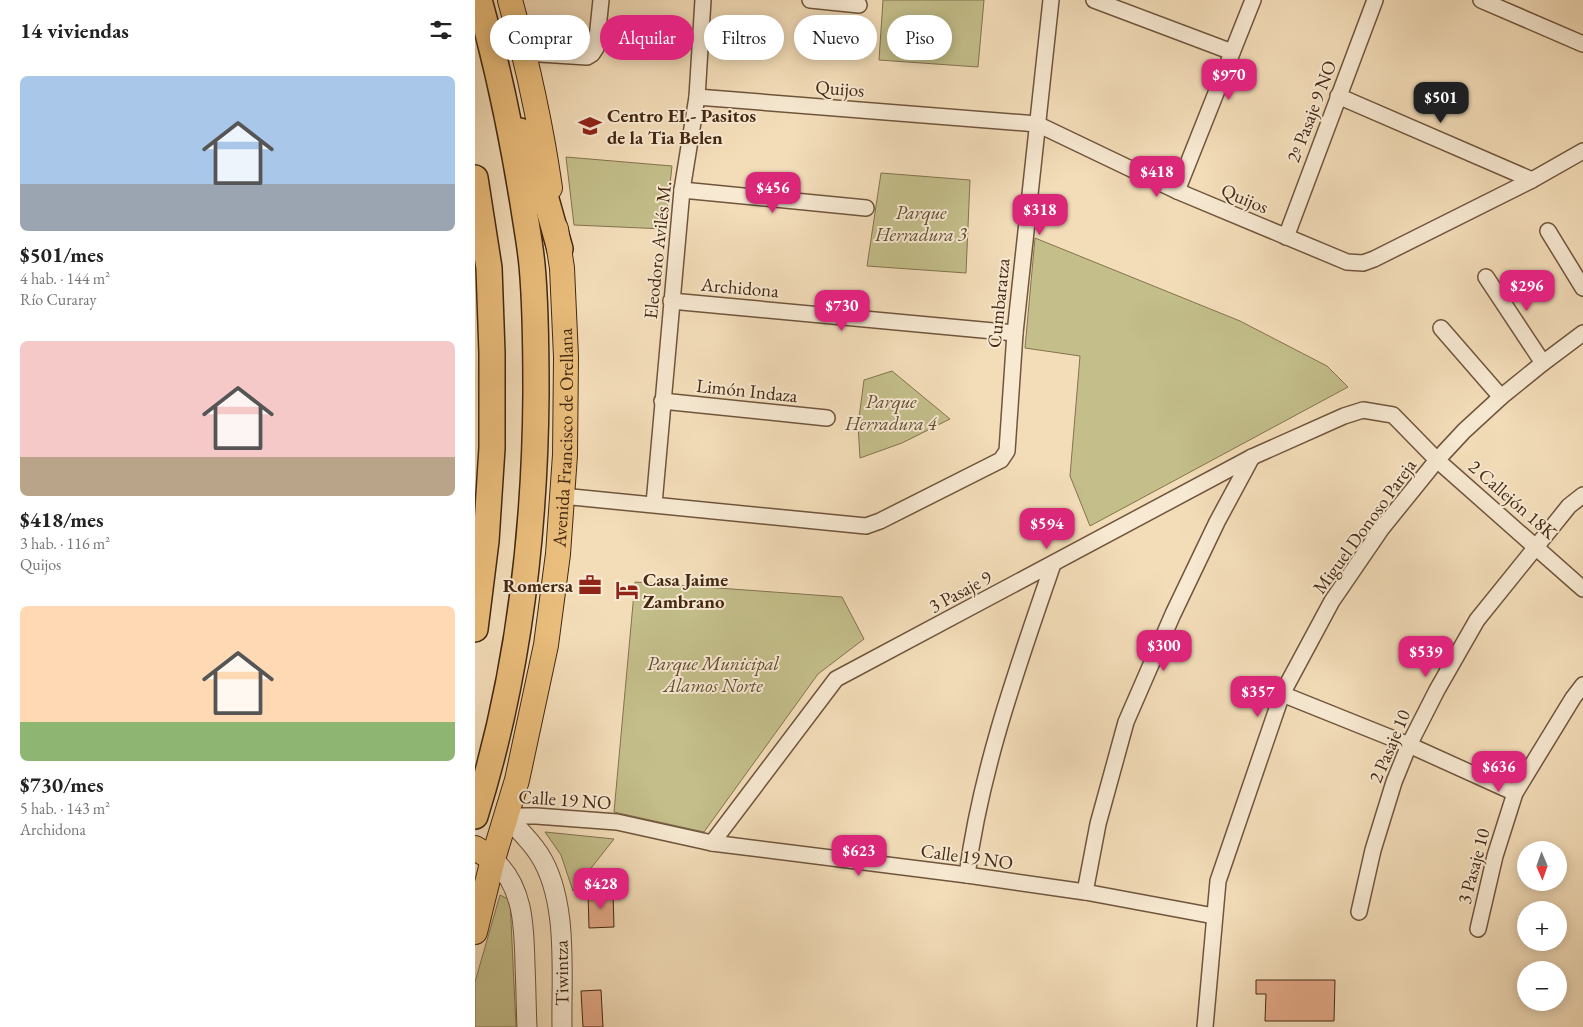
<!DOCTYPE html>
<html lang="es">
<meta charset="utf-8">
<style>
:root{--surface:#fff;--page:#f2f2f2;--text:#222;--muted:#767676;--accent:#db2777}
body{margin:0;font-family:"EB Garamond",serif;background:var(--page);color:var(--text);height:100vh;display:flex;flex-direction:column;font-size:19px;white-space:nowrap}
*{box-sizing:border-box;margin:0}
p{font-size:16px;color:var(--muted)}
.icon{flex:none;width:28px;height:28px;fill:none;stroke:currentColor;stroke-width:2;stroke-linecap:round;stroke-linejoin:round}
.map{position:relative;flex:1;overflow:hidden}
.panel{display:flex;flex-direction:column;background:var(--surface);width:475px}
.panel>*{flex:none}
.banner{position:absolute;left:15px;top:15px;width:475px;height:45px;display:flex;gap:10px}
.needle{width:32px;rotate:178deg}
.tools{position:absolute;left:1042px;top:841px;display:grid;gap:10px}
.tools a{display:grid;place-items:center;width:50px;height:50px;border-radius:50%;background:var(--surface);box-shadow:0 2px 12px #0003;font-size:25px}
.price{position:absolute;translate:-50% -42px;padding:0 11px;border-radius:10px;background:var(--accent);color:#fff;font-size:16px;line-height:32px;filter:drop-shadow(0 1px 2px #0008)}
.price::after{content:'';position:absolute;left:50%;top:30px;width:15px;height:11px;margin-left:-8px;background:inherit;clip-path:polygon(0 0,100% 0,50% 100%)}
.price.current{background:#222;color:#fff}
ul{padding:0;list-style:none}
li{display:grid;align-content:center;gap:10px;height:265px;padding:0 20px}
li span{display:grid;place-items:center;height:155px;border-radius:8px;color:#555}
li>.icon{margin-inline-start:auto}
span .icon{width:90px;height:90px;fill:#fffc;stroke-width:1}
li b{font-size:21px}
h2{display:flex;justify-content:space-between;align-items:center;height:60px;padding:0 20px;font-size:21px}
.chip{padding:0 18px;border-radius:22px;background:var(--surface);box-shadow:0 2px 12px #0003;font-size:18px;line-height:45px}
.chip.current{background:var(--accent);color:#fff}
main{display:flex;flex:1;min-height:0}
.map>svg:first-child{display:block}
</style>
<main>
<section class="panel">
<h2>14 viviendas<svg class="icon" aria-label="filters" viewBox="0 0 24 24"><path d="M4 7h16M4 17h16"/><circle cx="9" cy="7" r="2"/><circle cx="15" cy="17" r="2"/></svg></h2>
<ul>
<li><span style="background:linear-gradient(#a9c7e8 70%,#9aa5b1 0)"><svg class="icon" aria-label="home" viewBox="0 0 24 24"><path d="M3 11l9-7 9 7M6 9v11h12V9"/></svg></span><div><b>$501/mes</b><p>4 hab. · 144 m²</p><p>Río Curaray</p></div></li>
<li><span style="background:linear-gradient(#f6c9c9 75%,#b9a48a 0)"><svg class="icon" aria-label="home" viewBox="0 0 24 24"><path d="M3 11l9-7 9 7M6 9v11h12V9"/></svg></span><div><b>$418/mes</b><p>3 hab. · 116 m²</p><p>Quijos</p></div></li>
<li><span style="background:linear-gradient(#ffd9b3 75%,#8fb573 0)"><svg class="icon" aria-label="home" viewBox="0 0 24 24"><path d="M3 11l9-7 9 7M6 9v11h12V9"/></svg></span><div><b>$730/mes</b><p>5 hab. · 143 m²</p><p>Archidona</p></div></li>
</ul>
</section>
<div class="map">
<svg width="1108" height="1027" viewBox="0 0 1108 1027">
<rect width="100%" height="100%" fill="#f3ddb9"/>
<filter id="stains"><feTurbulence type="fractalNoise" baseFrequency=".004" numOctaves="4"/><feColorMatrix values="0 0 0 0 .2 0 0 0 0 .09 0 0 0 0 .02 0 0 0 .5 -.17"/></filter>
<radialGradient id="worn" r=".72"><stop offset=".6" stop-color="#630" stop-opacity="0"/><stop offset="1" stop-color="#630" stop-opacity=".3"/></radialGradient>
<g fill="#c3be8a" stroke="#84734e">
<polygon points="408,0 509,0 503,67 404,60"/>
<polygon points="91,157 197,166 190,229 99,225"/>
<polygon points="406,173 495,180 491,273 392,266"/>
<polygon points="560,238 765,321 852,366 873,387 615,526 595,476 605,356 550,348"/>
<polygon points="417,371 475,419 427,443 385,458 383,425 389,380"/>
<polygon points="160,582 367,597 389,639 343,674 229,832 139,812"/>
<polygon points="70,832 139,839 98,891 86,855"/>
<polygon points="25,895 35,900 41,1027 0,1027 0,982"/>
</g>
<g fill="#e3a988" stroke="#452812">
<polygon points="138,893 139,927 114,928 113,894"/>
<polygon points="781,980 860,980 859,1021 790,1021 791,994 781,994"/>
<polygon points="126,990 128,1027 108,1027 106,991"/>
</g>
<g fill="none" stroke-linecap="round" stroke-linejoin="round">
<defs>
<g id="minor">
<polyline points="335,0 384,5"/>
<polyline points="619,0 757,52"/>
<polyline points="1006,0 1108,44"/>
<polyline points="49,53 112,57 117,54 121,48 126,0"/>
<polyline points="863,96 1057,180"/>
<polyline points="222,97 562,124 702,191 872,262 888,263 899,259 1057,180 1108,151"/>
<polyline points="207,190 391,208"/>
<polyline points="702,191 778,0"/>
<polyline points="1073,231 1108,288"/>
<polyline points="811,237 900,0"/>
<polyline points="1011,277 1068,363"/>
<polyline points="196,301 540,333"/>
<polyline points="966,328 1026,397"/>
<polyline points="187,401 352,418"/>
<polyline points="87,496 391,526 405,521 526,460 532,451 540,333 576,0"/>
<polyline points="179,504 207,190 222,97 228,0"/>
<polyline points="807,694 934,745 1040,793"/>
<polyline points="31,816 61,816 142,822 237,843 492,875 610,892 739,916"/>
<polyline points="237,843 361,679 777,457 869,416 888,410 918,415 962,460 1108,589"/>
<path d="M492 875C506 768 543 666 578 564"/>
<polyline points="610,892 623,824 651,722 698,614 742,522 777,457"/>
<polyline points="884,912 898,850 919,782 934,745 962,690 1002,620 1094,506 1108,495"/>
<polyline points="1003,929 1020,856 1040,793 1098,698 1108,685"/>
<polyline points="730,1027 743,881 807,694 857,601 907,528 962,460 989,431 1026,397 1068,363 1108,333"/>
</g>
<g id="tertiary">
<path d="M31 816C42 828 55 840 64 854 94 900 86 974 87 1027"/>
<path d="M18 859C49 887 49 926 50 965 51 986 51 1006 52 1027"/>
</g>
<g id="primary">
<path d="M35 0C52 62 66 125 75 188"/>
<polyline points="0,848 18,859"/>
<path id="s1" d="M0 932 18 859 42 780 71 645 83 554 90 455 91 357 87 268 81 229"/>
</g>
<g id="trunk">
<polyline points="45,131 62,167 85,249"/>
<polyline points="0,178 14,268 17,353 17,448 11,541 0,629"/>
<path d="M0 816C43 679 60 537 61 393 61 351 61 307 57 265 55 244 51 223 48 203 37 135 23 67 4 0"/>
</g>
</defs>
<use href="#minor" stroke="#70553c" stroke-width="18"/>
<use href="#tertiary" stroke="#70553c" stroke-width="21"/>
<use href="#primary" stroke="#452812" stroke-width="26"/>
<use href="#trunk" stroke="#452812" stroke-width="28"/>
<use href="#minor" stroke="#f7e9d2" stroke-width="15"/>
<use href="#tertiary" stroke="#f7e9d2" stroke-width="19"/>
<use href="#primary" stroke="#eabe7c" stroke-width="24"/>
<use href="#trunk" stroke="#eabe7c" stroke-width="25"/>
</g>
<defs>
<symbol id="school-bare" viewBox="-9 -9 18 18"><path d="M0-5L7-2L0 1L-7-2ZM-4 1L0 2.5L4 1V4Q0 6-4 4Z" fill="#8f2418" stroke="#f7e9d2" stroke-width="2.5" paint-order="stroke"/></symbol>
<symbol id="office-bare" viewBox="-9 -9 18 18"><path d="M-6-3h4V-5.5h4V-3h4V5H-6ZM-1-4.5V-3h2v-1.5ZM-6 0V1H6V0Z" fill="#8f2418" stroke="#f7e9d2" stroke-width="2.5" paint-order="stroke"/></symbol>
<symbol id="hotel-bare" viewBox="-9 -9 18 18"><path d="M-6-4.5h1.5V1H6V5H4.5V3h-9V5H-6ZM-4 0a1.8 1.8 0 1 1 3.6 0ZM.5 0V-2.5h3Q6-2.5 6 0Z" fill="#8f2418" stroke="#f7e9d2" stroke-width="2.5" paint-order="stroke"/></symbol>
</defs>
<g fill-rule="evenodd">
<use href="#school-bare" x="99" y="110" width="32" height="32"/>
<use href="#office-bare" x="99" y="569" width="32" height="32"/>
<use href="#hotel-bare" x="136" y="574" width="32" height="32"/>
</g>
<g text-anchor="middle" stroke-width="4" stroke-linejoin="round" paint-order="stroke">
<g font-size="19" fill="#452812" stroke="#f7e9d2">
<text transform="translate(365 88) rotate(4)" y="7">Quijos</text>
<text transform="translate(836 111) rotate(-69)" y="7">2º Pasaje 9 NO</text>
<text transform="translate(770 198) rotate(23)" y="7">Quijos</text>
<text transform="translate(182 250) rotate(-84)" y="7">Eleodoro Avilés M.</text>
<text transform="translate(265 287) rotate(5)" y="7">Archidona</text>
<text transform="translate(523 303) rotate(-84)" y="7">Cumbaratza</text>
<text transform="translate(272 390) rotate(6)" y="7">Limón Indaza</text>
<text dy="7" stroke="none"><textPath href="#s1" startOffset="504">Avenida Francisco de Orellana</textPath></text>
<text transform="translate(1038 499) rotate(41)" y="7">2 Callejón 18K</text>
<text transform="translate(889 526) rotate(-54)" y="7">Miguel Donoso Pareja</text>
<text transform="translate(485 591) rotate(-28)" y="7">3 Pasaje 9</text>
<text transform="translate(914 746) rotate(-67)" y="7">2 Pasaje 10</text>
<text transform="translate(90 799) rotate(4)" y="7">Calle 19 NO</text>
<text transform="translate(492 856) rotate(8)" y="7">Calle 19 NO</text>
<text transform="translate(998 866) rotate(-75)" y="7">3 Pasaje 10</text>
<text transform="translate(86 973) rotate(-91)" y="7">Tiwintza</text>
</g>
<g font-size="19" font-weight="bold" fill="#452812" stroke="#f7e9d2" text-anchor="start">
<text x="132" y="122">Centro EI.- Pasitos<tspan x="132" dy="22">de la Tia Belen</tspan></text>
<text x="168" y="586">Casa Jaime<tspan x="168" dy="22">Zambrano</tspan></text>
<text x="98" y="592" text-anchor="end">Romersa</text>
</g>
<g font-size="19" font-style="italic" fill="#644e30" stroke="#f7e9d2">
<text x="446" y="219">Parque<tspan x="446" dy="22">Herradura 3</tspan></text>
<text x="416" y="408">Parque<tspan x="416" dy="22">Herradura 4</tspan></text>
<text x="238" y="670">Parque Municipal<tspan x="238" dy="22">Alamos Norte</tspan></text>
</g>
</g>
<rect width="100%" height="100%" filter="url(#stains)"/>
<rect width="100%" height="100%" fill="url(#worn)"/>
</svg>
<div class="tools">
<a><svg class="needle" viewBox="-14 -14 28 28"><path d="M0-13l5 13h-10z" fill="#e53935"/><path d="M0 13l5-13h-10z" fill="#767676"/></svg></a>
<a>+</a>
<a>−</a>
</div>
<b class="price" style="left:754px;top:101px">$970</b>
<b class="price current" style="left:966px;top:124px">$501</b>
<b class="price" style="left:682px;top:198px">$418</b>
<b class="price" style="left:298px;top:214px">$456</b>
<b class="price" style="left:565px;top:236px">$318</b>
<b class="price" style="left:1052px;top:312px">$296</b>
<b class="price" style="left:367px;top:332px">$730</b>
<b class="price" style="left:572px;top:550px">$594</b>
<b class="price" style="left:689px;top:672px">$300</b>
<b class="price" style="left:951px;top:678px">$539</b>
<b class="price" style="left:783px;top:718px">$357</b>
<b class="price" style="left:1024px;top:793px">$636</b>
<b class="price" style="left:384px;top:877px">$623</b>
<b class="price" style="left:126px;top:910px">$428</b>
<div class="banner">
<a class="chip">Comprar</a>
<a class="chip current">Alquilar</a>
<a class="chip">Filtros</a>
<a class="chip">Nuevo</a>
<a class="chip">Piso</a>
</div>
</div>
</main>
